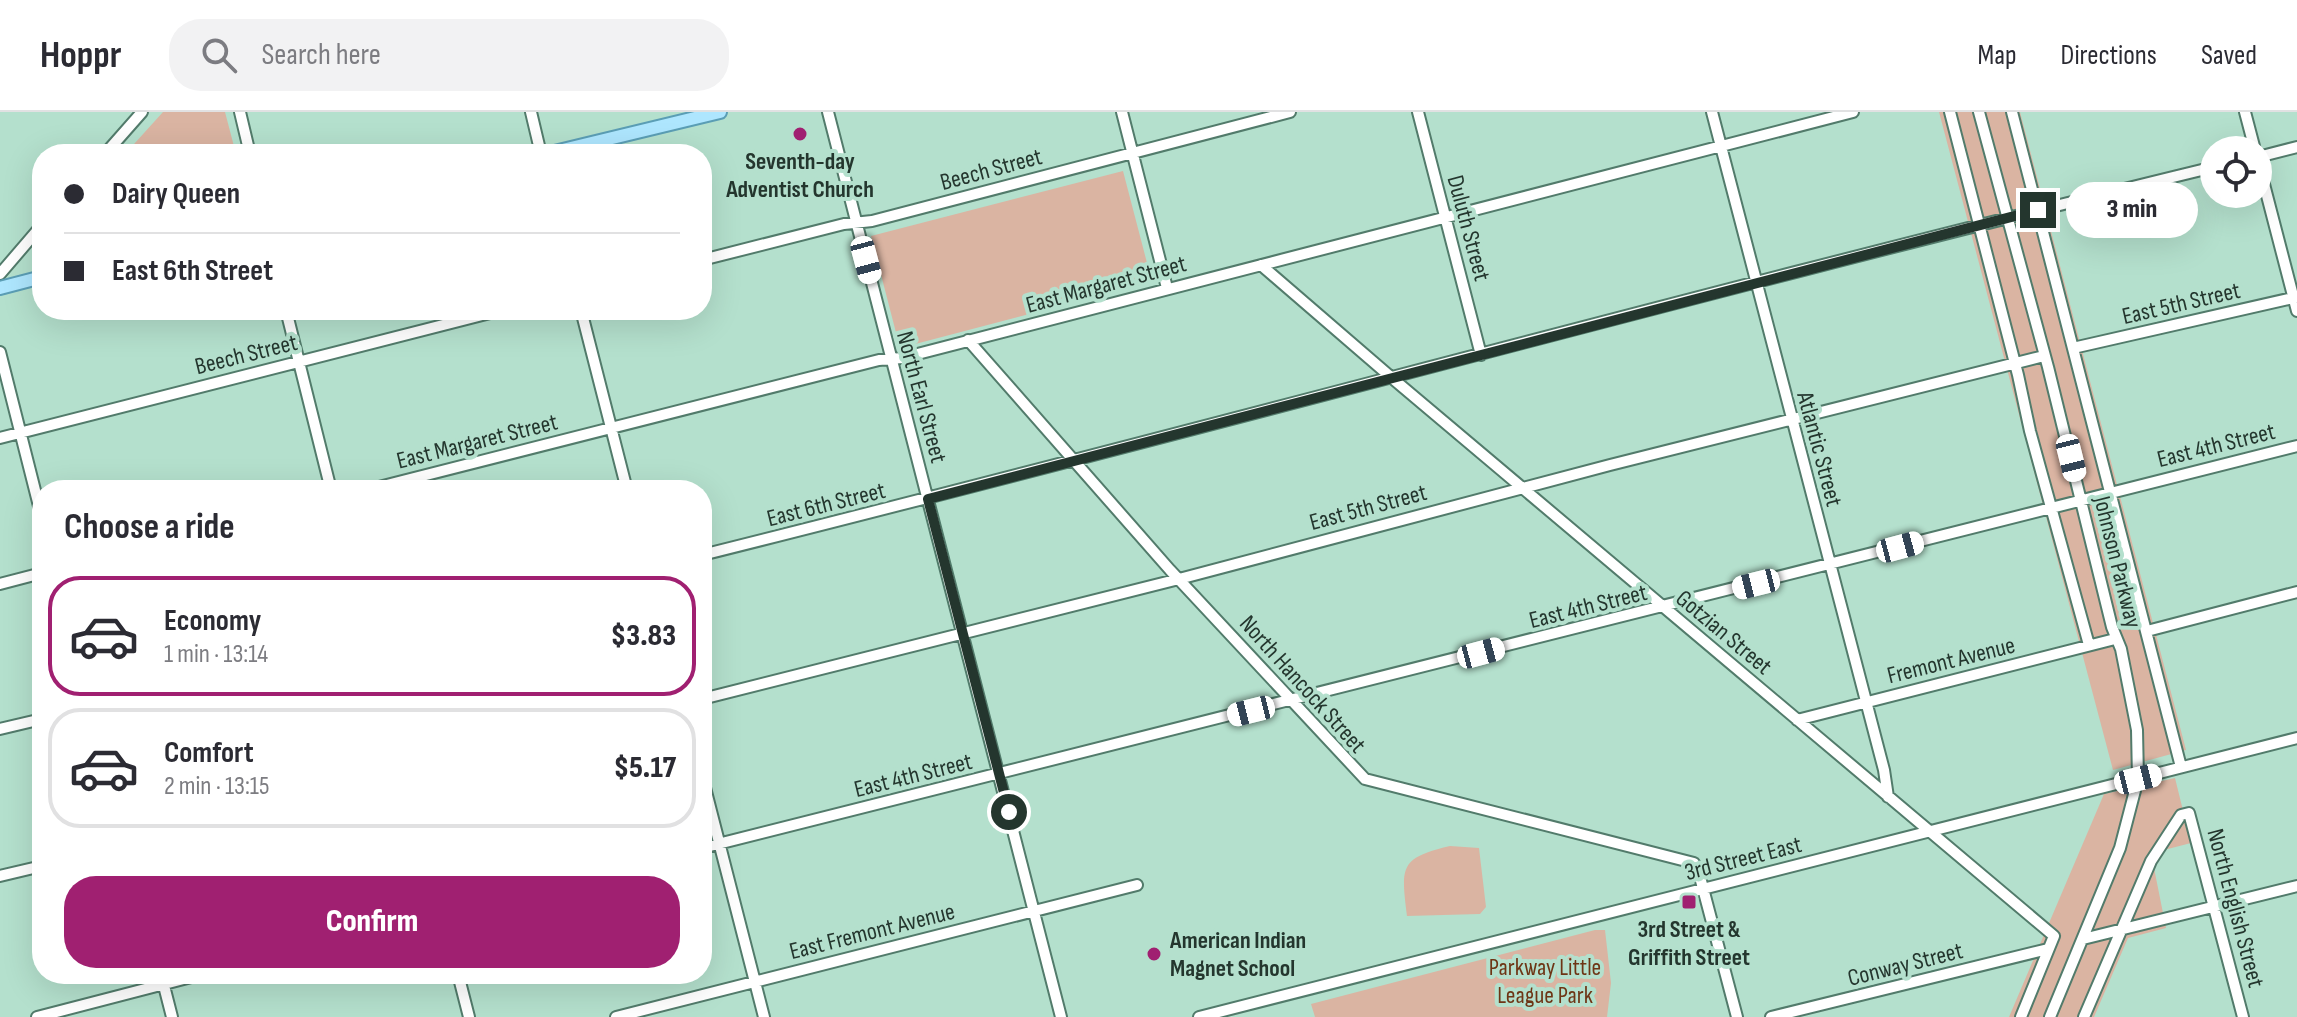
<!DOCTYPE html>
<meta charset="utf-8">
<style>
:root{--surface:#fff;--page:#f2f2f3;--text:#2b2b33;--muted:#7c7c81;--line:#e1e1e2;--accent:#a02071}
body{margin:0;font-family:"Sofia Sans Condensed",sans-serif;background:var(--page);color:var(--text);height:100vh;display:flex;flex-direction:column;font-size:30px;white-space:nowrap}
*{box-sizing:border-box;margin:0}
p{font-size:26px;color:var(--muted)}
.icon{flex:none;width:44px;height:44px;fill:none;stroke:currentColor;stroke-width:2;stroke-linecap:round;stroke-linejoin:round}
.map{position:relative;flex:1;overflow:hidden}
.sheet{position:absolute;left:32px;top:368px;width:680px;height:504px;display:flex;flex-direction:column;background:var(--surface);border-radius:32px;box-shadow:0 8px 32px #0002}
.sheet>*{flex:none}
.guide{position:absolute;left:32px;top:32px;width:680px;height:176px;border-radius:32px;box-shadow:0 8px 32px #0002;display:grid;align-content:center;height:176px;padding:0 32px;background:var(--surface)}
.buttons{position:absolute;left:2200px;top:24px;display:grid;gap:16px}
.buttons a{display:grid;place-items:center;width:72px;height:72px;border-radius:50%;background:var(--surface);box-shadow:0 8px 32px #0002;font-size:40px}
.end{position:absolute;width:36px;height:36px;margin:-18px;border:10px solid #24362e;background:#fff;box-shadow:0 0 0 4px #fff}
.from{border-radius:50%}
.bubble{position:absolute;height:56px;border-radius:28px;background:var(--surface);box-shadow:0 8px 32px #0002;font-size:26px;font-weight:800;line-height:56px;text-align:center}
.car{position:absolute;width:24px;height:48px;margin:-24px -12px;border-radius:10px;box-shadow:0 0 6px 2px #0007;background:linear-gradient(#fff 24%,#345 0 40%,#fff 0 76%,#345 0 86%,#fff 0)}
.guide b{display:flex;align-items:center;gap:28px;height:76px;font-size:30px}
.guide b+b{border-top:2px solid var(--line)}
.guide i{width:20px;height:20px;background:var(--text)}
ul{padding:0;list-style:none}
li{display:flex;align-items:center;gap:24px;height:120px;margin:0 16px 12px;padding:0 16px;border:4px solid var(--line);border-radius:32px}
li div{flex:1}
li b{display:block;font-size:30px}
li em{font-style:normal;font-weight:800}
li.active{border-color:var(--accent)}
li>.icon{width:72px;height:72px;stroke-width:1.5}
h2{padding:0 32px;font-size:36px;line-height:96px}
.cta{display:flex;gap:16px;margin-top:auto;padding:16px 32px}
.cta a{flex:1;height:92px;border-radius:32px;background:var(--accent);color:#fff;font-size:32px;font-weight:800;line-height:92px;text-align:center}
header{display:flex;align-items:center;gap:48px;box-sizing:border-box;height:112px;padding:0 40px;background:var(--surface);border-bottom:2px solid var(--line)}
header strong{font-size:38px}
nav{display:flex;gap:44px;margin-inline-start:auto;font-size:28px}
.search{width:560px;height:72px;background:var(--page);display:flex;align-items:center;gap:20px;box-sizing:border-box;padding:0 28px;border-radius:32px;color:var(--muted);font-size:30px}
.map>svg:first-child{display:block}
.green{fill:#dab4a2}
.lines{fill:none;stroke-linecap:round;stroke-linejoin:round}
.minor-casing{stroke:#527b6b;stroke-width:14}
.major-casing{stroke:#5b9eb5;stroke-width:16}
.minor{stroke:#fff;stroke-width:10}
.major{stroke:#aee6fe;stroke-width:12}
.route{stroke:#24362e;stroke-width:10}
.poi-dot{fill:#a02071;stroke:#b4e0cd;stroke-width:3}
.labels{text-anchor:middle;stroke-width:8;stroke-linejoin:round;paint-order:stroke}
.poi-label{font-size:24px;font-weight:bold;fill:#24362e;stroke:#b4e0cd}
.street-label{font-size:24px;fill:#24362e;stroke:#b4e0cd}
.park-label{font-size:24px;fill:#6d3515;stroke:#b4e0cd}
</style>
<header>
<strong>Hoppr</strong>
<div class="search"><svg class="icon" aria-label="search" viewBox="0 0 24 24"><circle cx="10" cy="10" r="6"/><path d="M15 15l6 6"/></svg>Search here</div>
<nav><a>Map</a><a>Directions</a><a>Saved</a></nav>
</header>
<div class="map">
<svg width="2297" height="905" viewBox="0 0 2297 905">
<rect width="100%" height="100%" fill="#b4e0cd"/>
<path class="green" d="M163,0H225L236,42H125Z
M1939,0H2020L2186,638L2113,658Z
M1123,59L1152,170L900,236L871,124Z
M2175,666L2191,731L2164,738L2154,756L2166,816L2128,826L2094,905H2009L2104,682Z
M1450,734L1479,736L1486,795L1480,802L1407,804C1401,755 1399,746 1450,734Z
M1595,818H1605L1611,871L1607,905H1315L1311,892Z"/>
<g class="lines">
<defs>
<path id="minor" d="M240,0L250,42
M531,0L541,42
M828,0L1061,905
M1122,0L1167,176
M1418,0L1481,243
M1712,0L1884,658L1888,685
M1950,0L2018,263L2030,319L2089,533
M1979,0L2048,255L2112,515L2121,537L2137,618L2138,667L2120,736L2050,905
M2012,0L2181,655
M2245,0L2255,38
M105,42L142,0
M2258,45L2297,35
M2258,49L2297,199
M702,148L844,112L872,109L1290,0
M1261,153L1392,266L2054,824L2021,905
M0,162L42,113
M286,198L331,378
M581,198L627,378
M968,228L1170,458L1365,667L1694,751L1700,765L1737,905
M2073,236L2297,185
M0,240L42,406
M0,326L502,198
M367,378L879,248L902,246L1853,0
M702,443C1207,317 1708,178 2214,55
M0,472L42,461
M2147,519L2297,480
M702,587L1179,467L1610,353L2044,244
M1797,608L2115,527
M0,617L42,607
M702,664L764,905
M702,736L2297,334
M0,764L42,754
M2083,827L2297,774
M161,862L172,905
M458,862L469,905
M37,905L203,862
M616,905L1137,773
M1199,905L2297,626
M1771,905L2048,837
M2084,905L2151,749L2181,703L2189,701L2243,905"/>
<path id="major" d="M546,42L720,0
M0,176L42,165"/>
</defs>
<use href="#minor" class="minor-casing"/>
<use href="#major" class="major-casing"/>
<use href="#minor" class="minor"/>
<use href="#major" class="major"/>
</g>
<g class="lines">
<path class="route" d="M1009,700L928,387L2038,98"/>
</g>
<g class="poi-dot">
<circle cx="800" cy="22" r="8"/>
<rect x="1681" y="782" width="16" height="16" rx="4"/>
<circle cx="1154" cy="842" r="8"/>
</g>
<g class="labels">
<g class="poi-label">
<text x="800" y="57">Seventh-day<tspan x="800" dy="28">Adventist Church</tspan></text>
<text x="1689" y="825">3rd Street &amp;<tspan x="1689" dy="28">Griffith Street</tspan></text>
<text x="1170" y="836" text-anchor="start">American Indian<tspan x="1170" dy="28">Magnet School</tspan></text>
</g>
<g class="street-label">
<text transform="translate(991 57) rotate(-15)" y="8">Beech Street</text>
<text transform="translate(1469 116) rotate(75)" y="8">Duluth Street</text>
<text transform="translate(1106 172) rotate(-15)" y="8">East Margaret Street</text>
<text transform="translate(2181 191) rotate(-13)" y="8">East 5th Street</text>
<text transform="translate(246 242) rotate(-14)" y="8">Beech Street</text>
<text transform="translate(922 285) rotate(75)" y="8">North Earl Street</text>
<text transform="translate(477 329) rotate(-14)" y="8">East Margaret Street</text>
<text transform="translate(2216 333) rotate(-14)" y="8">East 4th Street</text>
<text transform="translate(1820 337) rotate(75)" y="8">Atlantic Street</text>
<text transform="translate(826 392) rotate(-14)" y="8">East 6th Street</text>
<text transform="translate(1368 395) rotate(-15)" y="8">East 5th Street</text>
<text transform="translate(2118 450) rotate(76)" y="8">Johnson Parkway</text>
<text transform="translate(1588 494) rotate(-14)" y="8">East 4th Street</text>
<text transform="translate(1724 520) rotate(40)" y="8">Gotzian Street</text>
<text transform="translate(1951 548) rotate(-14)" y="8">Fremont Avenue</text>
<text transform="translate(1303 572) rotate(48)" y="8">North Hancock Street</text>
<text transform="translate(913 663) rotate(-14)" y="8">East 4th Street</text>
<text transform="translate(1743 746) rotate(-14)" y="8">3rd Street East</text>
<text transform="translate(2236 796) rotate(75)" y="8">North English Street</text>
<text transform="translate(872 819) rotate(-14)" y="8">East Fremont Avenue</text>
<text transform="translate(1905 852) rotate(-14)" y="8">Conway Street</text>
</g>
<g class="park-label">
<text x="1545" y="863">Parkway Little<tspan x="1545" dy="28">League Park</tspan></text>
</g>
</g>
</svg>
<div class="buttons">
<a><svg class="icon" aria-label="locate" viewBox="0 0 24 24"><circle cx="12" cy="12" r="6"/><path d="M12 2v4M12 18v4M2 12h4M18 12h4"/></svg></a>
</div>
<i class="end from" style="left:1009px;top:700px"></i>
<i class="end" style="left:2038px;top:98px"></i>
<div class="bubble" style="left:2066px;top:70px;width:132px">3 min</div>
<i class="car" style="left:866px;top:148px;rotate:165deg"></i>
<i class="car" style="left:2071px;top:346px;rotate:166deg"></i>
<i class="car" style="left:1900px;top:435px;rotate:75deg"></i>
<i class="car" style="left:1756px;top:472px;rotate:256deg"></i>
<i class="car" style="left:1481px;top:541px;rotate:75deg"></i>
<i class="car" style="left:1251px;top:599px;rotate:256deg"></i>
<i class="car" style="left:2138px;top:667px;rotate:76deg"></i>
<div class="guide">
<b><i class="from"></i>Dairy Queen</b>
<b><i></i>East 6th Street</b>
</div>
<section class="sheet">
<h2>Choose a ride</h2>
<ul>
<li class="active"><svg class="icon" aria-label="car" viewBox="0 0 24 24"><path d="M5 17H2v-5l4-1 3-4h7l3 4 3 1v5h-3M9 17h6M6 11h13"/><circle cx="7" cy="17" r="2"/><circle cx="17" cy="17" r="2"/></svg><div><b>Economy</b><p>1 min · 13:14</p></div><em>$3.83</em></li>
<li><svg class="icon" aria-label="car" viewBox="0 0 24 24"><path d="M5 17H2v-5l4-1 3-4h7l3 4 3 1v5h-3M9 17h6M6 11h13"/><circle cx="7" cy="17" r="2"/><circle cx="17" cy="17" r="2"/></svg><div><b>Comfort</b><p>2 min · 13:15</p></div><em>$5.17</em></li>
</ul>
<div class="cta"><a>Confirm</a></div>
</section>
</div>
